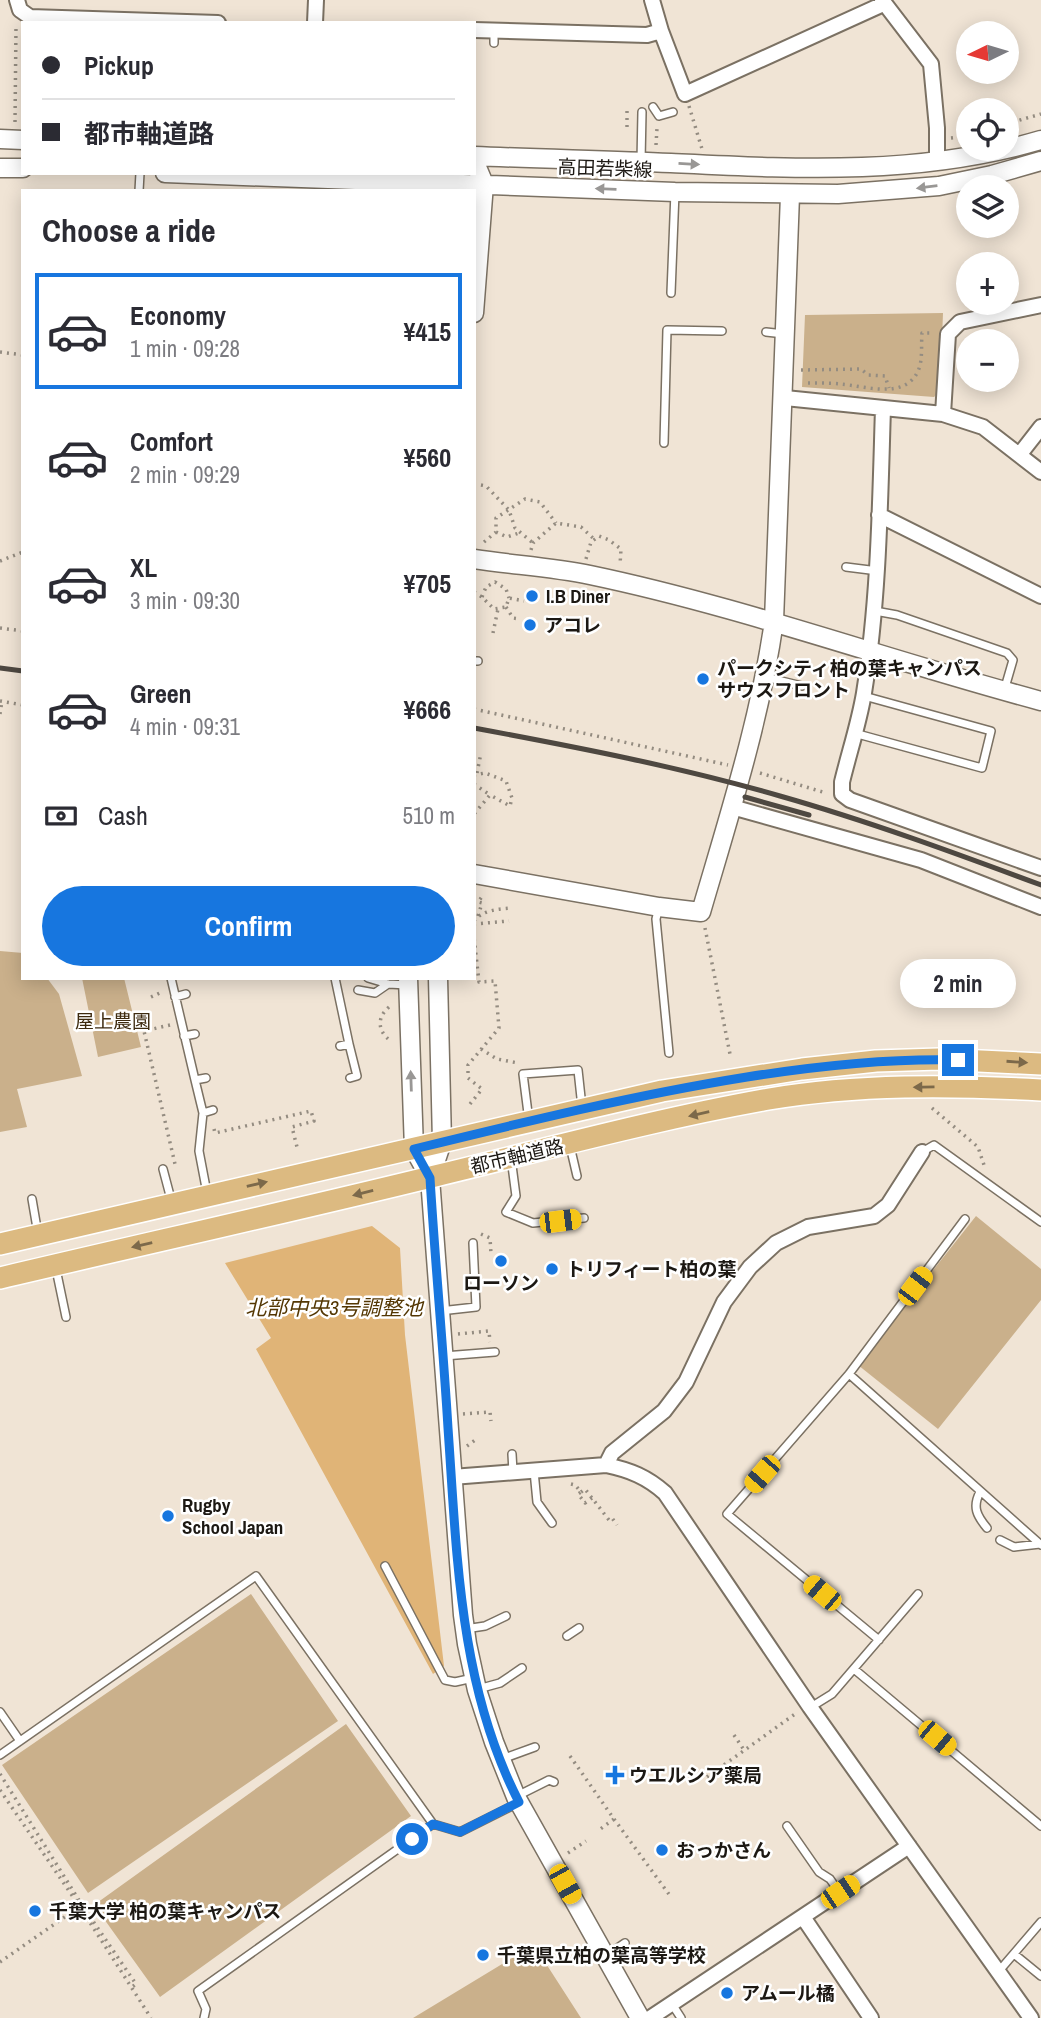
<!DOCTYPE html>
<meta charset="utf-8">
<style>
:root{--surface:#fff;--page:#f2f2f3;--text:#2b2b33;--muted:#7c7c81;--line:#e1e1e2;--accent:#1776df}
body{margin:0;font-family:"Archivo Narrow","Noto Sans JP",sans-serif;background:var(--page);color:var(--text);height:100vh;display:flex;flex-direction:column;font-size:26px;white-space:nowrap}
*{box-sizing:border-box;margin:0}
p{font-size:23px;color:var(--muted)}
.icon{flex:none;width:38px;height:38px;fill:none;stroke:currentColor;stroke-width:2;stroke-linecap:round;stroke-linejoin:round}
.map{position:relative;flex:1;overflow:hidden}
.panel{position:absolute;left:21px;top:189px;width:455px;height:791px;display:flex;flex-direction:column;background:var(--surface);border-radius:0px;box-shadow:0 4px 18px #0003}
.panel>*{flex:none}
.guide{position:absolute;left:21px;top:21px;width:455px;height:154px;border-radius:0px;box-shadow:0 4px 18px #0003;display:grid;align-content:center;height:154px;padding:0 21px;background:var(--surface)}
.needle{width:46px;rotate:265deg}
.controls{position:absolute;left:956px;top:21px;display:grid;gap:14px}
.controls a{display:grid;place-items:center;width:63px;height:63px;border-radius:50%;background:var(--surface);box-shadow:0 4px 18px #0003;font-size:35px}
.end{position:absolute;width:32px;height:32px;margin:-16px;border:9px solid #1776df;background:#fff;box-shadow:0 0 0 4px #fff}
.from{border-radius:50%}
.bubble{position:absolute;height:49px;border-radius:24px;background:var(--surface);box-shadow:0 4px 18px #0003;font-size:23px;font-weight:700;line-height:49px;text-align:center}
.car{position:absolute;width:21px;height:42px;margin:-21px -10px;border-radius:9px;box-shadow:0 0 5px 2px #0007;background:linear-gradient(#f5c518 24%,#345 0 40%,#f5c518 0 76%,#345 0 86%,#f5c518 0)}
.guide b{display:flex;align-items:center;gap:24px;height:66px;font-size:26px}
.guide b+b{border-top:2px solid var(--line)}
.guide i{width:18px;height:18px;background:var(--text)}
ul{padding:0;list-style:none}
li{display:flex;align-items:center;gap:21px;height:116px;margin:0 14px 10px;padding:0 7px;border:4px solid transparent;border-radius:0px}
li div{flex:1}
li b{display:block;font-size:26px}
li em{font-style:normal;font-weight:700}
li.active{border-color:var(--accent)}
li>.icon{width:63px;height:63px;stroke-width:1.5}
h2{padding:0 21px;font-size:32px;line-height:84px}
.pay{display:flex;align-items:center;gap:18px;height:77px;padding:0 21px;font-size:26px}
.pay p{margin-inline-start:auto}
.button{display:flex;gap:14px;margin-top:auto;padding:14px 21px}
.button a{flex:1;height:80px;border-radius:42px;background:var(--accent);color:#fff;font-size:28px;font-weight:700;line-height:80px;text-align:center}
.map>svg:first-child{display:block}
.green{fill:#cab08b}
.water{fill:#e0b477}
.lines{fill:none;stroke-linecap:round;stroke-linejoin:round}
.service-casing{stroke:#7b7163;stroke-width:10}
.minor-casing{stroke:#7b7163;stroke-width:18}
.tertiary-casing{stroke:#7b7163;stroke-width:21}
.primary-casing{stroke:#fff;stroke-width:24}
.path{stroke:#948c81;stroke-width:3.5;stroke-dasharray:2 5;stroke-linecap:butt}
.service{stroke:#fff;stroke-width:7}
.minor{stroke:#fff;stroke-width:14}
.tertiary{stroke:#fff;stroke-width:18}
.primary{stroke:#dcba81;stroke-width:21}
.rail{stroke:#4e4841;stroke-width:5}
.oneway{fill:#999795}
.oneway2{fill:#7c694a}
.route{stroke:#1776df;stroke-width:9}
.poi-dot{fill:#1776df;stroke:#fff;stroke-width:2.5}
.labels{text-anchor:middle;stroke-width:5;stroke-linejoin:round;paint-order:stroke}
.street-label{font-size:19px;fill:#1c1813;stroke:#fff}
.poi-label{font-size:19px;font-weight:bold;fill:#1c1813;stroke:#fff;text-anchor:start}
.park-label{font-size:19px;fill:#3e2b10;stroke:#fff}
.water-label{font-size:21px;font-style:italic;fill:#543703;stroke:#fff}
</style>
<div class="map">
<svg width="1041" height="2018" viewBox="0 0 1041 2018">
<rect width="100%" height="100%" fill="#f0e4d5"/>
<path class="green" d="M943,313L940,391L934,397L802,387L805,315Z
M0,951L23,953V978H47L59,994L82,1076L17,1089L27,1127L0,1132Z
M82,978H124L141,1047L98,1057Z
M976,1216L1041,1269V1300L938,1429L858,1365Z
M251,1594L338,1721L88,1893L2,1765Z
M346,1724L411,1816L160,1997L94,1905Z
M522,1952L543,1959L581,2018H413Z"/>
<path class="water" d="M372,1226L400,1248L405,1335L444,1666L433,1674L256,1349L271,1338L225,1263Z"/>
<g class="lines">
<defs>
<path id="service" d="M494,43V31
M653,107L659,116L673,112
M641,161L642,112
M139,191L140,173
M671,293L675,192
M766,332L784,334
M664,443L667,330L722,331
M846,567L878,571
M875,611L897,615L1007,653L1013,660L1004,691
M474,661H478
M765,677L802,686
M854,733L982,768L991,731L864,696
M659,907L656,919L669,1053
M171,978L195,1080L206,1078
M335,978L349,1044L340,1046
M368,978L388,984L408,985
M358,990L375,993L388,984
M175,997L186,994
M184,1036L195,1034
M349,1044L357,1076L350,1078
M195,1080L203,1113L199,1151L207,1193
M203,1113L213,1110
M529,1121L523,1074L578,1070L582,1107
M570,1146L577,1176
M922,1152L934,1145L1041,1222
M511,1158L516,1196L506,1212L533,1223L584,1218
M163,1169L172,1203
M32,1199L38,1234
M56,1269L66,1317
M440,1311L476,1307L473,1243
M444,1356L495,1352
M849,1374L1041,1545
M512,1454L513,1472
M534,1471L537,1502L552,1523
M980,1492C972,1507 977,1516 987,1528
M1000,1540L1014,1547L1040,1544
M385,1566L445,1680L455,1682L473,1678
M465,1629L485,1626L506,1616
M567,1636L579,1628
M879,1640L727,1514L849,1374L965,1219
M854,1669L1041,1826
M478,1689L500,1683L522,1668
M811,1707L832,1694L918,1594
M0,1712L20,1741
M0,1755L256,1576L433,1824
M502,1759L535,1747
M517,1796L549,1780L554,1782
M787,1826L819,1872L830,1879L839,1892
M1014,1954L1041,1976
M606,1956L625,1943
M999,1971L1041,1922
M672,2004L681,2018
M204,2018L206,2009L198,1991L433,1824L460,1832L518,1803"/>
<path id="minor" d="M17,0L20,10L30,17L218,23
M652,0L661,31L685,94L879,6
M882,0L931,64L937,128V162
M315,23L316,0
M474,30L647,35L661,31
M785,398L943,414L948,334L960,322L1041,305
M883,408C880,503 879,599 864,693C859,723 849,753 842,782V794L850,800L1041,868
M943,414L983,427L1041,472
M1020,454L1041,427
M879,515L1041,596
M732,807L921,860L1041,907
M606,1465C630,1470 647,1477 665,1493L810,1707L1031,2018
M452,1477L606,1465L612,1453L664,1411L686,1382L724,1302L750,1267L776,1243L808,1227L874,1216L888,1205L922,1152
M803,1917L871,2018
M650,2018L909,1846"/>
<path id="tertiary" d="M0,139L23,140
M474,156C540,159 606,160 671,163C797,169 918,176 1041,140
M474,160L484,184L474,313
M0,168H23
M165,173L675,192L838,194L939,186L992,175L1041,161
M474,559C513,565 552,567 590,575C743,607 890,661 1041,701
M474,874L659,907L701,912C729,816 760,720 774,621L790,195
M408,978L414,1149L430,1178
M438,978L442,1142L430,1178L463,1615L467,1644L477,1690L494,1742L516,1797L640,2018"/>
<path id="primary" d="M0,1244L662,1091L802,1069L876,1061L939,1059L1041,1064
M0,1278C144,1244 288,1212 431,1177C543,1150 656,1119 769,1099C858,1084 951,1085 1041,1090"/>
</defs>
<use href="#service" class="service-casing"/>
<use href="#minor" class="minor-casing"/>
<use href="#tertiary" class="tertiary-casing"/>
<use href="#primary" class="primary-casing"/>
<path class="path" d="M689,106L702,149
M627,111V129
M15,122L16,26
M1006,124L1041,114
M951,138L968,136
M656,145L657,128
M0,352L23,355
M801,370L861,369L868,375L885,376L889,388
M808,383C819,383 830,383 841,384C864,386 905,400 918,371C923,361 921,344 922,333H933
M481,485L486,486L509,510L515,528L533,543
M496,532L507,537L519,533
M484,542L496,532V518L525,499L540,502L556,523
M531,550L533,543L556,523L581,527L594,539
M586,559L591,542L599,536L609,540L621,549L620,565
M0,561L23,552
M474,592L482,597L494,609L506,607L509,598L524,601
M482,597L486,587L495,582L506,589L509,598
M506,607L513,618L520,619
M0,628L23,631
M493,633L498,609
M0,701L23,705
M474,709L728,765
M0,714L2,701
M477,773L481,753
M760,773L826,793
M474,775L485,773L506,781L512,798L510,806L490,795L474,814
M474,784L490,795
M478,916L482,903L478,902L484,894
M474,921C482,910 499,909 512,908
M474,924L509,921
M705,928L730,1054
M151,997L162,992
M389,1007C376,1018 378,1032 391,1041
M170,1025L144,1031L175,1164
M481,1049L497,1059L518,1063
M470,1104L482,1089L468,1078V1065L499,1028L495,981L479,982L474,937
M932,1108L978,1147L984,1165
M214,1129L215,1133L311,1111L314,1121L292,1127L298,1151
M481,1234L490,1238L491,1254
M458,1334L489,1331L490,1342
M463,1414L490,1412L491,1421
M467,1446L478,1438
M571,1484L575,1485L581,1492L578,1494L585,1503L592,1498
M581,1492L585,1489L609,1520L612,1518L617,1525
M734,1735L744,1750
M570,1756L614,1819L599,1830
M0,1774L82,1905L136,1984L132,1987
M707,1777L795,1714
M0,1790L80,1907L151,2018
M614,1819L671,1897
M568,1853L586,1841
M0,1962L79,1907"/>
<use href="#service" class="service"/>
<use href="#minor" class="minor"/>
<use href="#tertiary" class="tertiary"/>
<use href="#primary" class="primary"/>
<path class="rail" d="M0,668L23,671
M474,728C576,747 680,767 780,796C868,821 955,853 1041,885
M745,797L809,815"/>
</g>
<defs><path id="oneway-solid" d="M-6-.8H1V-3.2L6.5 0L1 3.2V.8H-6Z" transform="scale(1.75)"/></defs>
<g class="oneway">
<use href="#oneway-solid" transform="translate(689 164) rotate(3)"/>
<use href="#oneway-solid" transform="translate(927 187) rotate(173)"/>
<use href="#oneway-solid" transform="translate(606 189) rotate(-178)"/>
<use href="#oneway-solid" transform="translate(411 1081) rotate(-92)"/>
</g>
<g class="oneway2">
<use href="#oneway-solid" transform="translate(1017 1062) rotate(4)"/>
<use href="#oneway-solid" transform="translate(924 1087) rotate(179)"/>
<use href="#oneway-solid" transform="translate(699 1114) rotate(167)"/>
<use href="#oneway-solid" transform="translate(257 1184) rotate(-13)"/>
<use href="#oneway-solid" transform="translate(363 1193) rotate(166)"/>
<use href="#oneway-solid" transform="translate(142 1245) rotate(167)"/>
</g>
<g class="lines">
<path class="route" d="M412,1839L433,1824L460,1832L519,1802C459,1686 457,1555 448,1428C443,1344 435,1261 430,1178L414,1149C524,1122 635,1095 747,1077C817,1066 887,1058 958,1060"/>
</g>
<g class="poi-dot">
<circle cx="532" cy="596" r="7"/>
<circle cx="530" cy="625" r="7"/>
<circle cx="703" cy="679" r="7"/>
<circle cx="501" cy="1261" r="7"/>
<circle cx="552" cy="1269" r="7"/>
<circle cx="168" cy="1516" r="7"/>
<path d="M611.5 1764.5h7v7h7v7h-7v7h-7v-7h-7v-7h7z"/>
<circle cx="662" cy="1850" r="7"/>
<circle cx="35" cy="1911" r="7"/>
<circle cx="483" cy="1955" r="7"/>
<circle cx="727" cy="1993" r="7"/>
</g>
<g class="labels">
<g class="street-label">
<text transform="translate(605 168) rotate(2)" y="7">高田若柴線</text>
<text transform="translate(517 1156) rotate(-13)" y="7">都市軸道路</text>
</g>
<g class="poi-label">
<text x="546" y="603">I.B Diner</text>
<text x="544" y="632">アコレ</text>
<text x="717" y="675">パークシティ柏の葉キャンパス<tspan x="717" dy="22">サウスフロント</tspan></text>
<text x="566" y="1276">トリフィート柏の葉</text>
<text x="501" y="1290" text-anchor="middle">ローソン</text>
<text x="182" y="1512">Rugby<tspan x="182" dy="22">School Japan</tspan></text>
<text x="629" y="1782">ウエルシア薬局</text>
<text x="676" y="1857">おっかさん</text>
<text x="49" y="1918">千葉大学 柏の葉キャンパス</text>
<text x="497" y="1962">千葉県立柏の葉高等学校</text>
<text x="741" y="2000">アムール橘</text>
</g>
<g class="park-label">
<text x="113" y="1028">屋上農園</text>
</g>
<g class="water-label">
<text x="334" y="1315">北部中央3号調整池</text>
</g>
</g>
</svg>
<div class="controls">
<a><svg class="needle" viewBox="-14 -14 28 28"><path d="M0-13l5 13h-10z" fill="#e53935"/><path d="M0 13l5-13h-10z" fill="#7c7c81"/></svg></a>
<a><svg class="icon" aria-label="locate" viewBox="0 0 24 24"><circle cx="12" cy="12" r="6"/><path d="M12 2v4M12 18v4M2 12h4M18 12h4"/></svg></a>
<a><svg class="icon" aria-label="layers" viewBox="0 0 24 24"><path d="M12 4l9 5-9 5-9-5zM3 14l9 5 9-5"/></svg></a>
<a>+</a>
<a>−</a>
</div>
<i class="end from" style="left:412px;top:1839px"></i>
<i class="end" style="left:958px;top:1060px"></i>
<div class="bubble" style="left:900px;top:959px;width:116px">2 min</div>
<i class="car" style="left:560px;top:1221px;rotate:83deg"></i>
<i class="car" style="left:915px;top:1286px;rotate:37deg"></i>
<i class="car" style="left:762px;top:1474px;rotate:221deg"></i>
<i class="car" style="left:822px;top:1593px;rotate:310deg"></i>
<i class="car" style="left:937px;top:1738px;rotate:130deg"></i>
<i class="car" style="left:565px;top:1884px;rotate:151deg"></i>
<i class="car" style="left:840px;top:1892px;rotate:56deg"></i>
<div class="guide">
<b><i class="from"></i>Pickup</b>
<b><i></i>都市軸道路</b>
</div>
<section class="panel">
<h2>Choose a ride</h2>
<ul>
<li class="active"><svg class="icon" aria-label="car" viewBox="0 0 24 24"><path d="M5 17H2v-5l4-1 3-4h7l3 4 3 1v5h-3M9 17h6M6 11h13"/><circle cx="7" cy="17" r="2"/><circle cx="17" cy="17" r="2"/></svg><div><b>Economy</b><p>1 min · 09:28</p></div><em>¥415</em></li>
<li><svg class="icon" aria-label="car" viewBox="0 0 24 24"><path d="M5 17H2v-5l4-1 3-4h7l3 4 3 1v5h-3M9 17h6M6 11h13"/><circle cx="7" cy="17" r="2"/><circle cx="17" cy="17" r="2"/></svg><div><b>Comfort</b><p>2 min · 09:29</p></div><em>¥560</em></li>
<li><svg class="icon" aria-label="car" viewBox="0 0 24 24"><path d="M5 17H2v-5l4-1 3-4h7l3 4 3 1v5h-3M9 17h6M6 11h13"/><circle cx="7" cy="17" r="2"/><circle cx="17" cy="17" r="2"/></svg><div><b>XL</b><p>3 min · 09:30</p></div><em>¥705</em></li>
<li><svg class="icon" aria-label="car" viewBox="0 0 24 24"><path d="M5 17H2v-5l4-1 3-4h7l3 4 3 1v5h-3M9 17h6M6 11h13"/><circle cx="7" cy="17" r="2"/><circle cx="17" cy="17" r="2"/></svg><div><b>Green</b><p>4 min · 09:31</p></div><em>¥666</em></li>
</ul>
<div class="pay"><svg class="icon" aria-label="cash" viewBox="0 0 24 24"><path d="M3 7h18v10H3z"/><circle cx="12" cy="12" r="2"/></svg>Cash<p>510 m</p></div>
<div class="button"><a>Confirm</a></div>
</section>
</div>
